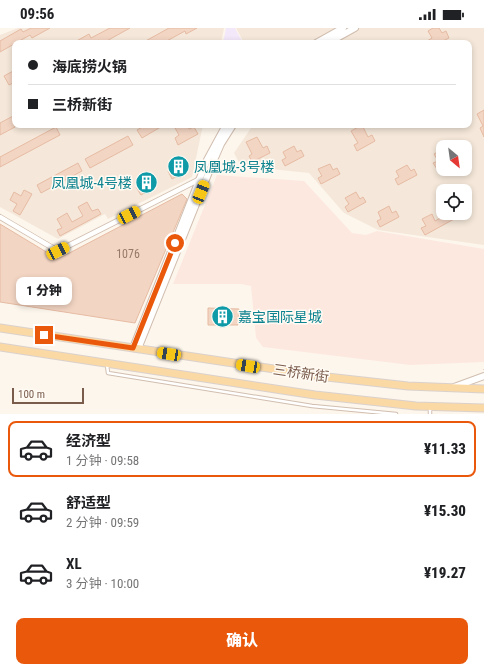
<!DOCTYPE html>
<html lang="zh">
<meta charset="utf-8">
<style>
:root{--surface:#fff;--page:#f2f2f2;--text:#202124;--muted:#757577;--line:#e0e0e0;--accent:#ea580c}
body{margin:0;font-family:"Roboto Condensed","Noto Sans SC",sans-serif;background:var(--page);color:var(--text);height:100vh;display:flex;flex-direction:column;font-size:15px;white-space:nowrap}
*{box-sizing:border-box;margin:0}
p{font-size:13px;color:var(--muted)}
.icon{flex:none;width:22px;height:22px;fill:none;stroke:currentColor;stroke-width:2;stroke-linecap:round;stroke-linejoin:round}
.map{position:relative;height:386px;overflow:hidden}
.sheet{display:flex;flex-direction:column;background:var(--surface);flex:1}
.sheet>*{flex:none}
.top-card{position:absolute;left:12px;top:12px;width:460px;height:88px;border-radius:8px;box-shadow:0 2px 6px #0003;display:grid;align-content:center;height:88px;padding:0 16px;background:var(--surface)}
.needle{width:26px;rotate:151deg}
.fabs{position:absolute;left:436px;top:112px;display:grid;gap:8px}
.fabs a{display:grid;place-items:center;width:36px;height:36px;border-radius:8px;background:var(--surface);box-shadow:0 2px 6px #0003;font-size:20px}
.scale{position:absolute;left:12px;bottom:10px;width:72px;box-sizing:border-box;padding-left:4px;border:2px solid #7a5c4d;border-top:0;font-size:11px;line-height:14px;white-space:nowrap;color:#7a5c4d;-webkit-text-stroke:3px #fffaf3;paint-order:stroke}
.end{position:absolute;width:18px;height:18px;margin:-9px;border:5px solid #ea580c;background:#fff;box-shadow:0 0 0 2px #fff}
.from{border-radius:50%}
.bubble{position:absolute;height:28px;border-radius:8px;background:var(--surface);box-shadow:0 2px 6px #0003;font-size:13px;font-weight:800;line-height:28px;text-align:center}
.car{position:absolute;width:12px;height:24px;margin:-12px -6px;border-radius:5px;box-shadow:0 0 3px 1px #0007;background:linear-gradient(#f5c518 24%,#345 0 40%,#f5c518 0 76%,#345 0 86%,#f5c518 0)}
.top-card b{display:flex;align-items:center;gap:14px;height:38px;font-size:15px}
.top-card b+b{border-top:1px solid var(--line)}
.top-card i{width:10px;height:10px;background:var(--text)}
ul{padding:7px 0 0;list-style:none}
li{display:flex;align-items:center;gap:12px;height:56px;margin:0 8px 6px;padding:0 8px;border:2px solid transparent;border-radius:8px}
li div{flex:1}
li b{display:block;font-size:15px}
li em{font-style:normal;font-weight:800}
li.active{border-color:var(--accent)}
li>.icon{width:36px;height:36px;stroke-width:1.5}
.button{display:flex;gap:8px;margin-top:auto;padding:8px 16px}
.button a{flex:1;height:46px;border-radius:8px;background:var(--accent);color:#fff;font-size:16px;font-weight:800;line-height:46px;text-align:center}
.status{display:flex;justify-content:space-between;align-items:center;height:28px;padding:0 20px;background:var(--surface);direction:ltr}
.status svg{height:11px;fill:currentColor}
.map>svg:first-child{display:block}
.residential{fill:#f5e8da;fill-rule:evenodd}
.commercial{fill:#fde8e0}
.education{fill:#f3e8fa}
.building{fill:#f3d5c3;stroke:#e6bba3}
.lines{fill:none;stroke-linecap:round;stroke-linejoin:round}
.service-casing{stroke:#d1beb0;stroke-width:4.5}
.minor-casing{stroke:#d1beb0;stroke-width:6}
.tertiary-casing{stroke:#d1beb0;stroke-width:8}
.primary-casing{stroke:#dad1cd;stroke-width:9}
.path{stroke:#d9b8a5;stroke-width:1;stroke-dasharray:1 3;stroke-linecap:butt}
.service{stroke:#fff;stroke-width:2.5}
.minor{stroke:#fff;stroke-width:4.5}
.tertiary{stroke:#fff;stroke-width:6}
.primary{stroke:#fbd9a5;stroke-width:7}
.route{stroke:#ea580c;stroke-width:5}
.labels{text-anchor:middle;stroke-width:3;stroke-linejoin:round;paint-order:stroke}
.number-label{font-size:12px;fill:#987a6a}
.culture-label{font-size:14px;fill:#0d838f;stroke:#fffaf3;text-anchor:start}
.street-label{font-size:14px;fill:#7a5c4d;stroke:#fffaf3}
</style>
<div class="status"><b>09:56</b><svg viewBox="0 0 49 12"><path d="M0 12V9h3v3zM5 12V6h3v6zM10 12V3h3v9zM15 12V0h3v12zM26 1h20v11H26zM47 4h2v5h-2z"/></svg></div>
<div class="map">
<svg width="484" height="386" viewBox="0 0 484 386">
<rect width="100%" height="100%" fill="#fdf6ec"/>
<path class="residential" d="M18,0H224L221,15H15V97H203L192,149L108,191L105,186L58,211L0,179V7Z
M236,0H484V217L378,202L344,185L309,145L241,138L234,125L253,97H469V15H244ZM443,119H465V141H443ZM443,163H465V185H443Z"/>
<path class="commercial" d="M217,147L304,153L352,205L366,207L377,203L484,221V334L410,337L263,319L256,310L251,258L241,256H173Z"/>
<path class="education" d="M226,0H235L243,15H223Z"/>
<path class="building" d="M31,0H50L32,10L30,7L0,24V13L21,1L23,4Z
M110,0H130L103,15H100L99,12L93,15H73L89,6L91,10Z
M169,0H197L186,6L185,3L163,15H142Z
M433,0H439L442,5L446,3L449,10L439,15H424L432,10L428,3Z
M15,42V54L9,57L4,48Z
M484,82V109L480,100L483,98L477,86Z
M15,87V99L0,107V95Z
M146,97H164L142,110L137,102Z
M181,97H187L189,101L194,99L198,106L178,117L175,110L179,107L175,100Z
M362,97L368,109L372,107L375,113L357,123L354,117L358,115L351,103Z
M56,99L60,107L0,139V129Z
M128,108L133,117L90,140L85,131Z
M257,109L263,120L267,118L270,125L252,134L249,128L252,126L246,114Z
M294,118L297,124L301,122L304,128L285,138L282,132L286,130L283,124Z
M443,121V137L437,141L433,135L438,133L434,126Z
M178,130L181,136L185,135L189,142L172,151L168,143L172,141L169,135Z
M78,135L82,143L41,165L37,157Z
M330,136L333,142L337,140L340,146L321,156L318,150L322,148L318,141Z
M407,137L411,143L414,141L417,147L398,157L395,151L399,149L396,143Z
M146,146L150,153L153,151L157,158L141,167L136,159L140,157L137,151Z
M24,162L32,166L20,187L13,183L17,176L10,172L14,164L21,168Z
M356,164L360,171L363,169L366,174L348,184L345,179L349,176L345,170Z
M182,166L187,171L135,295L0,274V196L58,231Z
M87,174L92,183L98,181L101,186L60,208L57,202L62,200L57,191L67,185L72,194L83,188L78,179Z
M389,178L392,185L396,183L399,189L380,199L377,193L381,191L378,184Z
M444,185H465L425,207L421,200L426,198L422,191L432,186L435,193L446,187Z
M208,280L239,281L238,297H208Z"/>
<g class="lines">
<defs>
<path id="service" d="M107,337L108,345L312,378L396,386
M430,386V379"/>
<path id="minor" d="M0,189L58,223L200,151"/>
<path id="tertiary" d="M316,15L343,0
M328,15L355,0
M133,320L207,132L226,97
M138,321L211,139L221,116L233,97
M454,359L484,348"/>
<path id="primary" d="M0,300L327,349L408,358L484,361
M0,319L315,367L416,378L484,380"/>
</defs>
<use href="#service" class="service-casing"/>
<use href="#minor" class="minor-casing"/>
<use href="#tertiary" class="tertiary-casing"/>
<use href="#primary" class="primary-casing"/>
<path class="path" d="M484,341V342"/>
<use href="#service" class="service"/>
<use href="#minor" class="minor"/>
<use href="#tertiary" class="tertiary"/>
<use href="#primary" class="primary"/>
</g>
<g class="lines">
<path class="route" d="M44,307L133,320L175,215"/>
</g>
<defs>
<symbol id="building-disc" viewBox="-11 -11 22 22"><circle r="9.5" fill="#0f9aa8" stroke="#fffaf3"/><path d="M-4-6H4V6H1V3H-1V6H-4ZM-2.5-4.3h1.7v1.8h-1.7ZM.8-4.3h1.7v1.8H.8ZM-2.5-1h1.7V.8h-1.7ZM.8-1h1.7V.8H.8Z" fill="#fff"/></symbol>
</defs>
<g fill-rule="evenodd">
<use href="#building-disc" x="166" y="126" width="25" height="25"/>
<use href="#building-disc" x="134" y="142" width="25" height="25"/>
<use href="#building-disc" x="210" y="276" width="25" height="25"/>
</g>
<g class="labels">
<g class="number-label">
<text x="128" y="230">1076</text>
</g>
<g class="culture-label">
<text x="194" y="144">凤凰城-3号楼</text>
<text x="132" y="160" text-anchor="end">凤凰城-4号楼</text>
<text x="238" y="294">嘉宝国际星城</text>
</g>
<g class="street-label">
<text transform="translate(301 345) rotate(8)" y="5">三桥新街</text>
</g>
</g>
</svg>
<div class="fabs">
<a><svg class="needle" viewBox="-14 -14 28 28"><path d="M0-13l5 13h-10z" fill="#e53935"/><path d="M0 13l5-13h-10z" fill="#757577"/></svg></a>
<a><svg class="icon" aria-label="locate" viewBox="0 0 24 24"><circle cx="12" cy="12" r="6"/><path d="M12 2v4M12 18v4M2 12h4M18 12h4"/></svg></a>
</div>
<div class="scale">100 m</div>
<i class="end from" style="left:175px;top:215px"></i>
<i class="end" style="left:44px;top:307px"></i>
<div class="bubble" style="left:16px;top:249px;width:56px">1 分钟</div>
<i class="car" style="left:201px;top:164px;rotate:22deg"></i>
<i class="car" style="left:129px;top:187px;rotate:63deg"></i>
<i class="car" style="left:58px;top:223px;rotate:63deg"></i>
<i class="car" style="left:169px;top:326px;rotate:279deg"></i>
<i class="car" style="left:248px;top:338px;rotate:279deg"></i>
<div class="top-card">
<b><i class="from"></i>海底捞火锅</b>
<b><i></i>三桥新街</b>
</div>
</div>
<section class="sheet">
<ul>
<li class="active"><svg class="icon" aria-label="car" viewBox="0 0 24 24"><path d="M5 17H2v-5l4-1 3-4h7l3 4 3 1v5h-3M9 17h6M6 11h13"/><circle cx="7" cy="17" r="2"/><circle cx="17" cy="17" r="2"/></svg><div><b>经济型</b><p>1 分钟 · 09:58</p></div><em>¥11.33</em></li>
<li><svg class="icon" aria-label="car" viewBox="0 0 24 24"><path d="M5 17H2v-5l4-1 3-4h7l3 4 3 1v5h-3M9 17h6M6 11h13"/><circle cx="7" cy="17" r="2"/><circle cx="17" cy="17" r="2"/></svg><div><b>舒适型</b><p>2 分钟 · 09:59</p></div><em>¥15.30</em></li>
<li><svg class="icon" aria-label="car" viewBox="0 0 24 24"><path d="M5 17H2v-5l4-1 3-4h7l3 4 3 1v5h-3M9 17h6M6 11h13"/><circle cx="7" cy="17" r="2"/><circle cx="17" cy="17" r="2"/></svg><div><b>XL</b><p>3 分钟 · 10:00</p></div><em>¥19.27</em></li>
</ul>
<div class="button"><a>确认</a></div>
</section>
